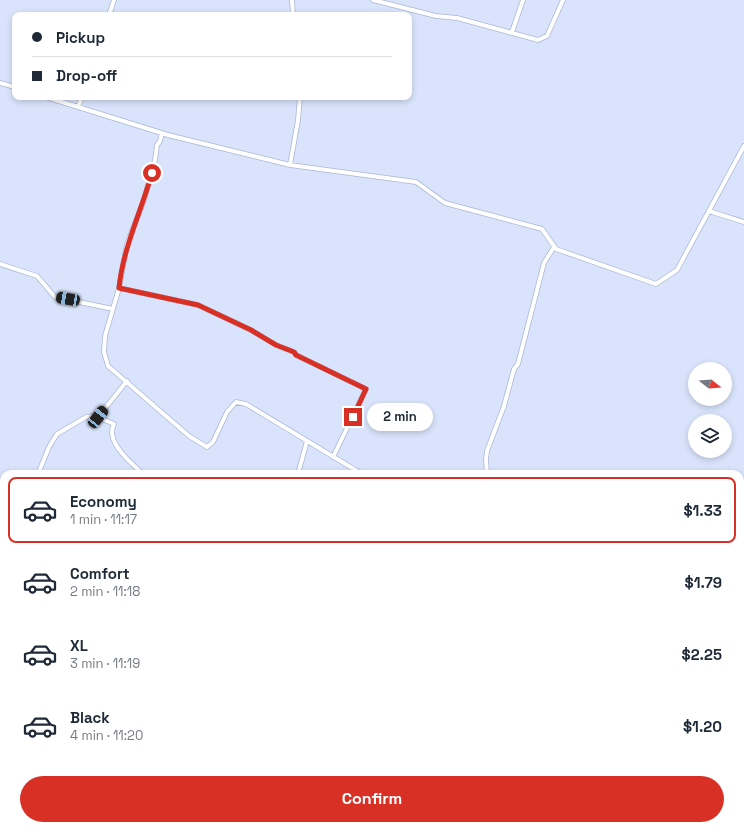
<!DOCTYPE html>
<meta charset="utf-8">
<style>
:root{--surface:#fff;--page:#f2f2f3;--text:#1f2937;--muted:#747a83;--line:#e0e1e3;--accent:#d93025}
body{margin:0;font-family:"Space Grotesk",sans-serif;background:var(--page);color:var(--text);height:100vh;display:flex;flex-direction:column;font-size:15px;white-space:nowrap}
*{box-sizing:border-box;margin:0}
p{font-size:13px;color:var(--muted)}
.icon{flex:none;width:22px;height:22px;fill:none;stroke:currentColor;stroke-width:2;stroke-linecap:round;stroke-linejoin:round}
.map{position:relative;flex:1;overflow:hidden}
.panel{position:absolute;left:0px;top:470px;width:744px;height:360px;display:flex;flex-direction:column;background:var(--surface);border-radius:12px 12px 0 0;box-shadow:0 2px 6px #0003}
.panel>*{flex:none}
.banner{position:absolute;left:12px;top:12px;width:400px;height:88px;border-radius:8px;box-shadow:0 2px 6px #0003;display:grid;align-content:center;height:88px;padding:0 20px;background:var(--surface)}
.needle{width:26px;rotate:107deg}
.controls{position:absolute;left:688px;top:362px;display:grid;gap:8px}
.controls a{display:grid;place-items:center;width:44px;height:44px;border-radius:50%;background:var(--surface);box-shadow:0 2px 6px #0003;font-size:20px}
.end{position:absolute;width:18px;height:18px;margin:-9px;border:5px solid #d93025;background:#fff;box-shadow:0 0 0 2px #fff}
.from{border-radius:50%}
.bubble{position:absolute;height:28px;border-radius:14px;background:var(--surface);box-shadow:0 2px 6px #0003;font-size:13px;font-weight:700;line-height:28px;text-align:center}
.car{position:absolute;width:12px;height:24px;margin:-12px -6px;border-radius:5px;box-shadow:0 0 3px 1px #0007;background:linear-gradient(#222 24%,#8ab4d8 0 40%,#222 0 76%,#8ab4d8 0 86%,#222 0)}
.banner b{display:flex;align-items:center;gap:14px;height:38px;font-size:15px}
.banner b+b{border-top:1px solid var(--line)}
.banner i{width:10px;height:10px;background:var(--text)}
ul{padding:7px 0 0;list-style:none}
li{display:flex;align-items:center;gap:12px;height:66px;margin:0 8px 6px;padding:0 12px;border:2px solid transparent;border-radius:8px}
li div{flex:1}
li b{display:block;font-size:15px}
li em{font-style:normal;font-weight:700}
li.on{border-color:var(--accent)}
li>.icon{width:36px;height:36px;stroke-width:1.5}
.button{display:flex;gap:8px;margin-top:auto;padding:8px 20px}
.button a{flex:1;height:46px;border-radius:24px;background:var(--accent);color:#fff;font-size:16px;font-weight:700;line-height:46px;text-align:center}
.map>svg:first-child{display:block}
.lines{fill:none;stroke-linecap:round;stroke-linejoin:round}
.street-casing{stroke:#aab6d4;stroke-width:5.5}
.street{stroke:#fff;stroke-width:4}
.route{stroke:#d93025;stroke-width:5}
</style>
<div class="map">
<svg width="744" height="830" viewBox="0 0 744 830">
<rect width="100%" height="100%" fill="#d9e4fc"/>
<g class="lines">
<defs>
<path id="street" d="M292,0L293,15
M373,0L436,16L457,18L538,40L547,36L563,0
M109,15L114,0
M512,32L523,0
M0,83L15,87
M46,97L168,135L290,165L416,182L445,203L542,229L556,249L656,284L677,270L744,146
M78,107L82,97
M162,133L160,141L157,145L155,160L144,200L127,244L119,288L105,336L104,352L108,366L189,436L207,447L213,442L227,412L236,402L246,404L362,474
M290,165L298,120L300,97
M709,211L744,222
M0,264L37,276L55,297L113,309
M119,288L198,305L251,330L276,345L294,352L296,355L366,389L333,457
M98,417L127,381
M38,474L49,447L57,434L86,417L95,416L114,424C113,426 112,430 112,433C113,448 132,464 143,474
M298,474L307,441
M487,474L486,459L487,451L504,406L514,369L518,364L544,263L554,247
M0,555L4,549
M740,691L744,695
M0,746L4,750
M740,784L744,777
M94,826L95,827
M486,826V830
M238,830L240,826
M300,830V826
M538,830L539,826
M713,830L715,826"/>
</defs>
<use href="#street" class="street-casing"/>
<use href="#street" class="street"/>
</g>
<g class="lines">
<path class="route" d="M152,173C141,212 123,248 119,288L198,305L251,330L276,345L294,352L296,355L366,389L353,417"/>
</g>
</svg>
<div class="controls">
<a><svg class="needle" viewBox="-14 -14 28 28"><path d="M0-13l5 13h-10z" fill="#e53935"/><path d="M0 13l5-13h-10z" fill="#747a83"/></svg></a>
<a><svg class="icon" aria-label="layers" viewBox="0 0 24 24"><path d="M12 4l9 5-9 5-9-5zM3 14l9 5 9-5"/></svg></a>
</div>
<i class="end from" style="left:152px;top:173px"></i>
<i class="end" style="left:353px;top:417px"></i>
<div class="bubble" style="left:367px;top:403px;width:66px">2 min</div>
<i class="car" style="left:68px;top:299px;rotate:280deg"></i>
<i class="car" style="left:98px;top:417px;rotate:38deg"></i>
<div class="banner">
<b><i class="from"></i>Pickup</b>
<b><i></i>Drop-off</b>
</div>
<section class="panel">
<ul>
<li class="on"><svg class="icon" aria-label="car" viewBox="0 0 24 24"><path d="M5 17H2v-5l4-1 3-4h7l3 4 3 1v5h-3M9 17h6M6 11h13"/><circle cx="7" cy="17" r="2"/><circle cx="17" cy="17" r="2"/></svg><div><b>Economy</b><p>1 min · 11:17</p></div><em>$1.33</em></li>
<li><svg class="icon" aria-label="car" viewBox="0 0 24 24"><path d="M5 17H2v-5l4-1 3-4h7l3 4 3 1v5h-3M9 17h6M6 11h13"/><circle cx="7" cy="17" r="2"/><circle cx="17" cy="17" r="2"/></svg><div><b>Comfort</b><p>2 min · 11:18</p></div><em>$1.79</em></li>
<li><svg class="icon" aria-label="car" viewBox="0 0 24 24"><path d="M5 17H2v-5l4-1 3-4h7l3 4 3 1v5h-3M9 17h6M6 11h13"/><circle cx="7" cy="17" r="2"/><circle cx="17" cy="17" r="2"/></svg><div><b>XL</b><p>3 min · 11:19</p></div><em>$2.25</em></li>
<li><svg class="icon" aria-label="car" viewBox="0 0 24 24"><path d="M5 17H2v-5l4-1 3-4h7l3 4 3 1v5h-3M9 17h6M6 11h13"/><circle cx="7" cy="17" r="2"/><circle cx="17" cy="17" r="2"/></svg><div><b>Black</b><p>4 min · 11:20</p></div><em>$1.20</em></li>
</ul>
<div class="button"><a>Confirm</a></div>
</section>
</div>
